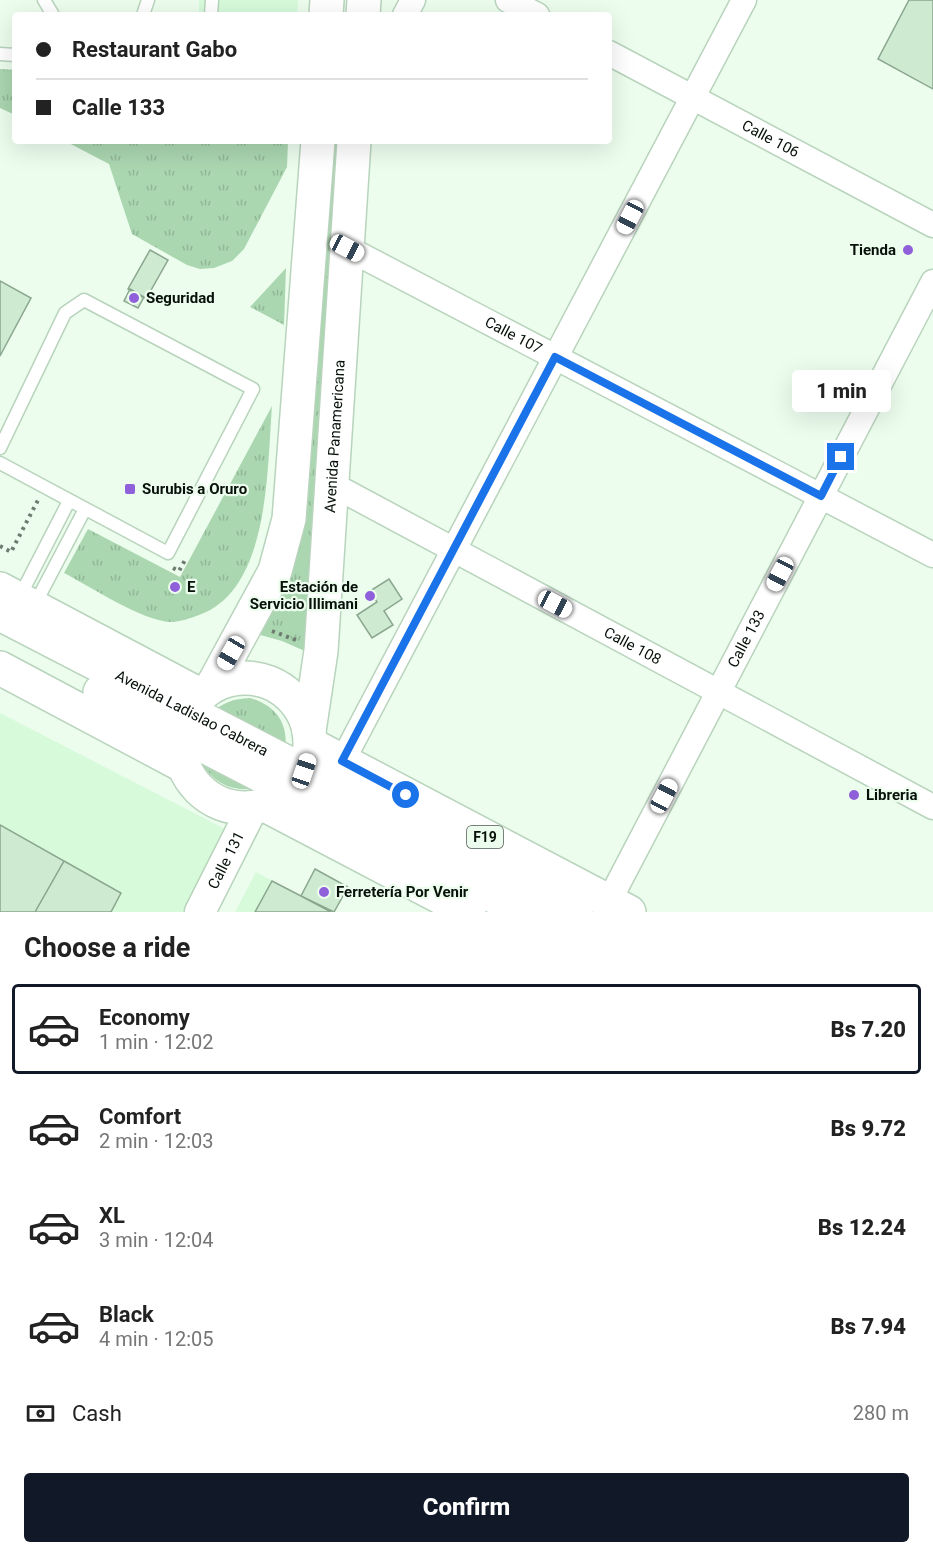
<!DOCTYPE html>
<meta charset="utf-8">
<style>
:root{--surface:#fff;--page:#f6f6f6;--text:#222;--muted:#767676;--line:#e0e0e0;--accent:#111827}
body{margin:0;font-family:Roboto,sans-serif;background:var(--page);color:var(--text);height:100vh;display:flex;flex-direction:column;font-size:22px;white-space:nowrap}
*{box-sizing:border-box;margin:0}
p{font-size:20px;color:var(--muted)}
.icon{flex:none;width:33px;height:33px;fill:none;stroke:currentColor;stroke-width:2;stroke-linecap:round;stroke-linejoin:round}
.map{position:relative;height:912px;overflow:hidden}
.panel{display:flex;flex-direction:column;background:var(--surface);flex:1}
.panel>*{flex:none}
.top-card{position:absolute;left:12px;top:12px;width:600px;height:132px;border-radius:6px;box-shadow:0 6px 24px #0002;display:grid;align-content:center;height:132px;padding:0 24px;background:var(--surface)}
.end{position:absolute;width:27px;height:27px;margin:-14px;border:8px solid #1a73e8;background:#fff;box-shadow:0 0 0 3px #fff}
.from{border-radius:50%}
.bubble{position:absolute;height:42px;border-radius:6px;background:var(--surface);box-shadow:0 6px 24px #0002;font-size:20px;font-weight:800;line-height:42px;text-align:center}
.car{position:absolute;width:18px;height:36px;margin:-18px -9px;border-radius:8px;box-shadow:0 0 4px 2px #0007;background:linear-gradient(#fff 24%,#345 0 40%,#fff 0 76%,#345 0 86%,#fff 0)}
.top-card b{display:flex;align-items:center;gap:21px;height:57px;font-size:22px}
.top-card b+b{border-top:2px solid var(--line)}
.top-card i{width:15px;height:15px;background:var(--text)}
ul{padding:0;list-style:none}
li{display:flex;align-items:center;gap:18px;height:90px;margin:0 12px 9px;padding:0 12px;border:3px solid transparent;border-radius:6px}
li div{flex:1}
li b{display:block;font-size:22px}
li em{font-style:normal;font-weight:800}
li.on{border-color:var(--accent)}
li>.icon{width:54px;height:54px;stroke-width:1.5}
h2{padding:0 24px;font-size:27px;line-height:72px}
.pay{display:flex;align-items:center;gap:15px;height:66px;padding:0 24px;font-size:22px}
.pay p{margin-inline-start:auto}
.cta{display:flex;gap:12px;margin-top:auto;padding:12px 24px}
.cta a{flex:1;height:69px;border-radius:6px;background:var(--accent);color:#fff;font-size:24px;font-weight:800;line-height:69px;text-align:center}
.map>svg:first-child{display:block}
.built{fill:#d7fadb}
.grass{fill:url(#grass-tufts)}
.building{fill:#ceead1;stroke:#8ba68e;stroke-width:1.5}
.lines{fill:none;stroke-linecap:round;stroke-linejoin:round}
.service-casing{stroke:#b8d4bc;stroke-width:15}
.minor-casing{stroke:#b8d4bc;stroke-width:27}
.tertiary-casing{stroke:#b8d4bc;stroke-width:33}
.secondary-casing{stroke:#b8d4bc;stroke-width:36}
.primary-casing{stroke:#b8d4bc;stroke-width:36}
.trunk-casing{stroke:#b8d4bc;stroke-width:36}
.path{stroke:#6e7c70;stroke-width:4;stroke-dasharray:3 4.5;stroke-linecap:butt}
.service{stroke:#fff;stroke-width:12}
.minor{stroke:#fff;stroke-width:24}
.tertiary{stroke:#fff;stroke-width:30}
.secondary{stroke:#fff;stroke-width:33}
.primary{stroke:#fff;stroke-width:33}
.trunk{stroke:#fff;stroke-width:33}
.route{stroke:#1a73e8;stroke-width:8}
.poi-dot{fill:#8f60d9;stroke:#ecfdee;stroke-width:2}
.labels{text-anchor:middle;stroke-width:4.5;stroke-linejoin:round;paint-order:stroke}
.shield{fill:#ecfdee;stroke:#4c584e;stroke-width:1.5}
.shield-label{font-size:14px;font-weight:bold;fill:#071109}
.street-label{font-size:15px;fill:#071109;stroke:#ecfdee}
.poi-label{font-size:15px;font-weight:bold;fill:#071109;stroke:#ecfdee;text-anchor:start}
</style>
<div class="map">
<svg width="933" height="912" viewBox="0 0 933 912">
<defs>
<pattern id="grass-tufts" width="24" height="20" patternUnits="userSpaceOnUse" patternTransform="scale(1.5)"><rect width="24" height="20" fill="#aad6b0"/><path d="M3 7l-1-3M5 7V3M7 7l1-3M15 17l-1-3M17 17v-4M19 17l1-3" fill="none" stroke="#91b796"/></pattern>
</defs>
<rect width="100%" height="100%" fill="#ecfdee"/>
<path class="built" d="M199,0H298L297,15H199Z
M0,713L231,832L188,912H0Z
M256,872L331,912H235Z"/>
<path class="grass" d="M0,69L15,70V115L0,108Z
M65,141H288L287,167L244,249L232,261L214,268L200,269L187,265L132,234L109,164Z
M331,141H343L307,652L282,641L257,634L302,515L310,476Z
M286,268L284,325L250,307Z
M272,406C267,469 270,590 199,615C188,619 175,624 163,621C135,616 91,587 64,573L88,529L180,577Z
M250,698C277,706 289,724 285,752L211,714C223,702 233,699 250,698Z
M201,763L252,789C229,791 214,782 201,763Z"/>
<path class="building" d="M909,0H933V89L878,59Z
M150,250L168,260L146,299L128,289Z
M0,281L31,298L0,356Z
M130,289L144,297L138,308L124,301Z
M389,579L402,599L384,611L393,625L372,638L357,615L377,602L370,591Z
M0,825L64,861L35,912H0Z
M64,861L121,893L111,912H35Z
M315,869L348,887L334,912L301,896Z
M272,881L301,896L331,912H255Z"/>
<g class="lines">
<defs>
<path id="service" d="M44,0L53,15
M143,15L148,0
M211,15L212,0
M0,54L15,55
M0,448L65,313L84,300L253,389L168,553L0,463
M19,598L69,501
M34,606L85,509"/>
<g id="minor">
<path d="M508,0L537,15"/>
<path d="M405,15L413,0"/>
<path id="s1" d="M609,53L933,225"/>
<path id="s2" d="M347,248L933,555"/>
<path id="s3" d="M333,485L933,807"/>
<path d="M335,775L744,0"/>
<path id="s4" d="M609,901L933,282"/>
</g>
<g id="tertiary">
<path id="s5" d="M200,912L253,807"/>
</g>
<g id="secondary">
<path d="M326,15L327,0"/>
<path d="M363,15L364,0"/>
<path d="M213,685L275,571L289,519L318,141"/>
<path id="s6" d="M309,731L321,651L354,141"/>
</g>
<g id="primary">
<path id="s7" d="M0,614L576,912"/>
<path d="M100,692L524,912"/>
</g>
<path id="trunk" d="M0,589L200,695
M0,668L184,766
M180 743a65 65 0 1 1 130 0a65 65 0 1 1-130 0Z
M310,744L629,912
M265,805L469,912"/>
</defs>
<use href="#service" class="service-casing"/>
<use href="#minor" class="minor-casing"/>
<use href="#tertiary" class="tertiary-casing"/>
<use href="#secondary" class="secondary-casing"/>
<use href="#primary" class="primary-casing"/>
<use href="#trunk" class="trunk-casing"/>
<path class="path" d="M0,546L11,552L38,500
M173,568L179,571L185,560
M272,631L296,640"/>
<use href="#service" class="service"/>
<use href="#minor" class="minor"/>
<use href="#tertiary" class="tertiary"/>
<use href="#secondary" class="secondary"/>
<use href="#primary" class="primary"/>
<use href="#trunk" class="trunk"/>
</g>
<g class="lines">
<path class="route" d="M406,795L342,761L555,357L821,496L841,457"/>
</g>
<g class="poi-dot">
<circle cx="908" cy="250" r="6"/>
<circle cx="134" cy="298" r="6"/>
<rect x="124" y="483" width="12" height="12" rx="3"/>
<circle cx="175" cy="587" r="6"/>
<circle cx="370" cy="596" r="6"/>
<circle cx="854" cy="795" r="6"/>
<circle cx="324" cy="892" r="6"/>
</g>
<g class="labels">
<rect class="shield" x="467" y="826" width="36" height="22" rx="4.5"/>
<g class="shield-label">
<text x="485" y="842">F19</text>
</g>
<g class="street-label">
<text dy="5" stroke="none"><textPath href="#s1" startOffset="183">Calle 106</textPath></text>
<text dy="5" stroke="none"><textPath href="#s2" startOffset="188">Calle 107</textPath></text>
<text dy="5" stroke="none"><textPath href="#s6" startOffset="296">Avenida Panamericana</textPath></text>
<text dy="5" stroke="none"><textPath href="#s4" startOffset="296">Calle 133</textPath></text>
<text dy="5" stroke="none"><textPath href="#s3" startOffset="340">Calle 108</textPath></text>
<text dy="5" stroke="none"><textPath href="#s7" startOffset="216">Avenida Ladislao Cabrera</textPath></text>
<text dy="5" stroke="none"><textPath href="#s5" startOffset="58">Calle 131</textPath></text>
</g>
<g class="poi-label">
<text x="896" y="255" text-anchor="end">Tienda</text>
<text x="146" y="303">Seguridad</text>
<text x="142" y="494">Surubis a Oruro</text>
<text x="187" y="592">E</text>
<text x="358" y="592" text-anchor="end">Estación de<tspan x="358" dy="17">Servicio Illimani</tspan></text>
<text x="866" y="800">Libreria</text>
<text x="336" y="897">Ferretería Por Venir</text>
</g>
</g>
</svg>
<i class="end from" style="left:406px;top:795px"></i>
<i class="end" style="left:841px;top:457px"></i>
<div class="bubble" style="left:792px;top:370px;width:99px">1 min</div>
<i class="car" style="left:630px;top:217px;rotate:208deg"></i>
<i class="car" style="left:347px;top:248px;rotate:118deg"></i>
<i class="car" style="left:780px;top:574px;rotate:208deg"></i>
<i class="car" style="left:555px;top:604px;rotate:118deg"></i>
<i class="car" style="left:231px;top:653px;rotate:210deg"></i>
<i class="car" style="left:304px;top:771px;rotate:19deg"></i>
<i class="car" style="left:664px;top:796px;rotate:28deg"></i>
<div class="top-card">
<b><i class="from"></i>Restaurant Gabo</b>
<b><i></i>Calle 133</b>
</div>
</div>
<section class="panel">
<h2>Choose a ride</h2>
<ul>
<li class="on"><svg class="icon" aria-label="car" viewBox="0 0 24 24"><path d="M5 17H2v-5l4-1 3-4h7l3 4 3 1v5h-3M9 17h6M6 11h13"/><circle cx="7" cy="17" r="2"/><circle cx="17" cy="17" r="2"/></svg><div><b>Economy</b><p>1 min · 12:02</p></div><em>Bs 7.20</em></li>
<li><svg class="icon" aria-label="car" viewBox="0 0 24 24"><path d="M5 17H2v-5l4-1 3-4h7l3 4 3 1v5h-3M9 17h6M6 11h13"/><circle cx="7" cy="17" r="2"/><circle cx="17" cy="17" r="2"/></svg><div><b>Comfort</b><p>2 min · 12:03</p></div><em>Bs 9.72</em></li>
<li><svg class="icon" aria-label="car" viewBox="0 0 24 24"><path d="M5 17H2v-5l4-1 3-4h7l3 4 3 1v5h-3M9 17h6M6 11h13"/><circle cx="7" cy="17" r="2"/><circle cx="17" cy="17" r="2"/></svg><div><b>XL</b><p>3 min · 12:04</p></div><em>Bs 12.24</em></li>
<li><svg class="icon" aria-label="car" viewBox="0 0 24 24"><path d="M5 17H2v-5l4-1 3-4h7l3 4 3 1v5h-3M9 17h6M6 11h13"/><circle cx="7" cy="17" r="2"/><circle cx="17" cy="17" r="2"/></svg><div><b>Black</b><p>4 min · 12:05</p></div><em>Bs 7.94</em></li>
</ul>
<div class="pay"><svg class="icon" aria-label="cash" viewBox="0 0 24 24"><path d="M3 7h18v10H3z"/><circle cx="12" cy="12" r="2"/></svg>Cash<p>280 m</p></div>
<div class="cta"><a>Confirm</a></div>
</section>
